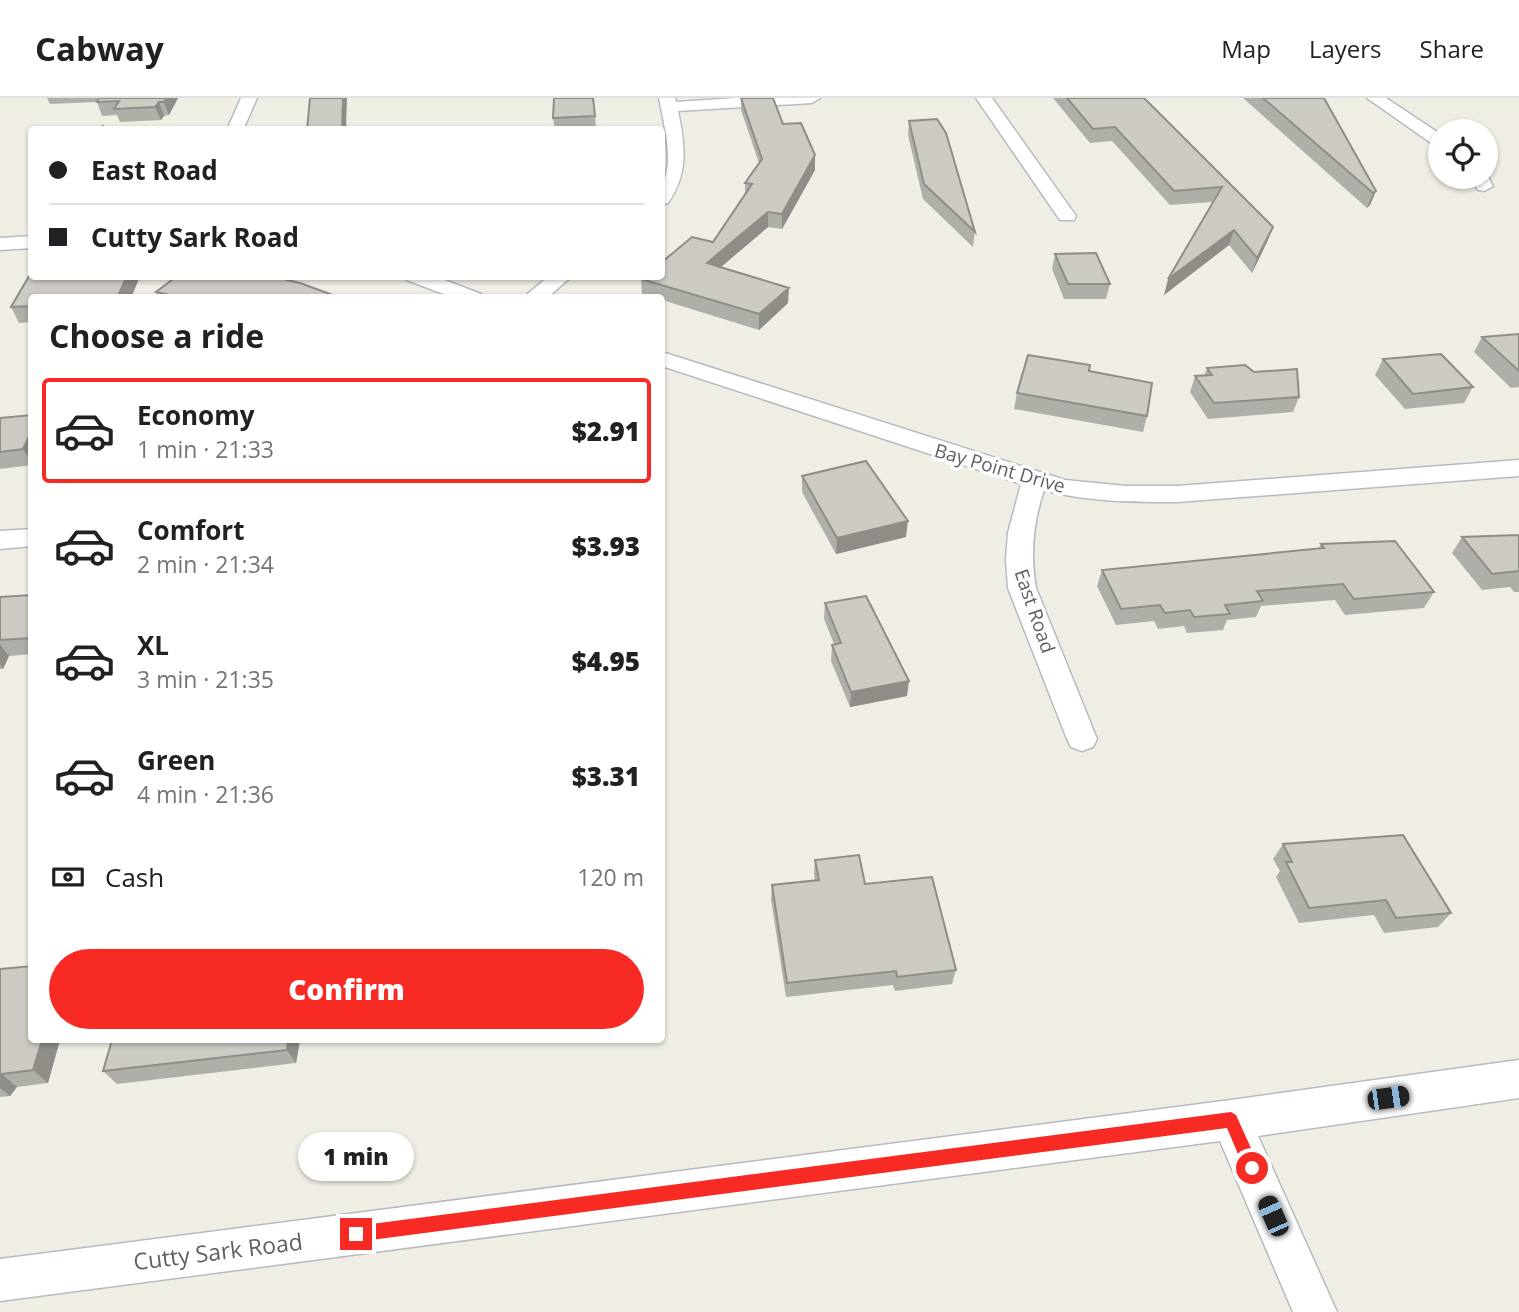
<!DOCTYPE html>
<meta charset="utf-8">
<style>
:root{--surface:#fff;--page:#f2f2f2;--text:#202124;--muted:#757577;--line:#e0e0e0;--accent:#f72b24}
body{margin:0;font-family:"Open Sans",sans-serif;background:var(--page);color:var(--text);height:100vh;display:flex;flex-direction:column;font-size:26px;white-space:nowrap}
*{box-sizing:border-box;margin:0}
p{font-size:23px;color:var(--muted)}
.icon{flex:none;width:38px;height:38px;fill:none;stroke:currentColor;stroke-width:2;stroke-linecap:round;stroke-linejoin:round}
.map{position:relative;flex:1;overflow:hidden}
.details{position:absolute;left:28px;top:196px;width:637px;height:749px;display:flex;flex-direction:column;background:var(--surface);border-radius:7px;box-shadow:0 2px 5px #0004}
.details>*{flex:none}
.top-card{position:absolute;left:28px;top:28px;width:637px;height:154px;border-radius:7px;box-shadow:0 2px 5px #0004;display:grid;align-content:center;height:154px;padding:0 21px;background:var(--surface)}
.tools{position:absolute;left:1428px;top:21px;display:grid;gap:14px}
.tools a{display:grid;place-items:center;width:70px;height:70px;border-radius:50%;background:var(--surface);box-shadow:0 2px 5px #0004;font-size:35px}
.end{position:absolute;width:32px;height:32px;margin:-16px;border:9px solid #f72b24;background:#fff;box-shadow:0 0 0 4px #fff}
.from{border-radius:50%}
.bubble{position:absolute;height:49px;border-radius:24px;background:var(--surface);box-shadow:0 2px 5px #0004;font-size:23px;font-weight:800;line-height:49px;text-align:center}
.car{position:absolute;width:21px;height:42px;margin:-21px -10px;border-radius:9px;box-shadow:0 0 5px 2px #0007;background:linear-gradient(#222 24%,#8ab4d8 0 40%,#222 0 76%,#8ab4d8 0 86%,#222 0)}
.top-card b{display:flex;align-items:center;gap:24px;height:66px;font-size:26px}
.top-card b+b{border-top:2px solid var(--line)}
.top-card i{width:18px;height:18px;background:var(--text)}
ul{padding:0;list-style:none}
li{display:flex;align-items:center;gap:21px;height:105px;margin:0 14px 10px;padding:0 7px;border:4px solid transparent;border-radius:7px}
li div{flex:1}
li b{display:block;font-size:26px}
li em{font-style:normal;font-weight:800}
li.selected{border-color:var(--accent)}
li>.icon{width:63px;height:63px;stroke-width:1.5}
h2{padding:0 21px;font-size:32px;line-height:84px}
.pay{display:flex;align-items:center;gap:18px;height:77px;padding:0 21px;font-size:26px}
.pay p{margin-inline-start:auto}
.primary-button{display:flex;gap:14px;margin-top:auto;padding:14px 21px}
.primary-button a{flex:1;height:80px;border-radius:42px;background:var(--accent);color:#fff;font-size:28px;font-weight:800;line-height:80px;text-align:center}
header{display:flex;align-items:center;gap:42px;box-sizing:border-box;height:98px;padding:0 35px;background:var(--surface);border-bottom:2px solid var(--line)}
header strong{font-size:33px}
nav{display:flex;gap:38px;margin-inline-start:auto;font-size:24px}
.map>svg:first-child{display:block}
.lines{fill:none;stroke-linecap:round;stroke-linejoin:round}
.minor-casing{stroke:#b7bbbf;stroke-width:3}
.minor{fill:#fff;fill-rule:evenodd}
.wall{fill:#b0aea8}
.shaded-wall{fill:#908d88}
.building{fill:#cdcac3;stroke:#908d88;stroke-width:2}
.route{fill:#f72b24}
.labels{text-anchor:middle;stroke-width:7;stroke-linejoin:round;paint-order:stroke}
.street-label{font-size:19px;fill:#5c6166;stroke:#fff}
.near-street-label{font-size:23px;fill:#5c6166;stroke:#fff}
</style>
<header>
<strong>Cabway</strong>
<nav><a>Map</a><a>Layers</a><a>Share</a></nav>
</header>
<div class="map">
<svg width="1519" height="1214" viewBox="0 0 1519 1214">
<rect width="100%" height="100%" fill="#f0ede5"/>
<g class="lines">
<defs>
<path id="minor" d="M241,0H257L243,32H227Z
M659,0H675L676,4L736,0H820L812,5L678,13C685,47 689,75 668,105L662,106C661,91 667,78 668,62C668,41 663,20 659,0Z
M976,0H992L1076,118L1074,122H1060Z
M1367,0H1386L1440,36V48L1434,47Z
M1486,75L1493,88L1484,93L1478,92L1471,79H1486Z
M32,138V150L0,152V140Z
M404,178H434L481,196L484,200H454L407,182Z
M549,178H572L547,200H523Z
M662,254L1065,382L1126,388H1177L1519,362V378L1177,404C1133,404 1087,404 1044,392C1033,425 1030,456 1036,490L1097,641L1093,649L1082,653L1071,649L1067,641L1008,490L1006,462L1008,435L1021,386L662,268Z
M32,431V448L0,451V433Z
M1519,962V1000L1258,1038L1337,1214H1293L1220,1043L0,1203V1161L1231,1002Z"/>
</defs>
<use href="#minor" class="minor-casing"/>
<use href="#minor" class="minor"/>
</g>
<path class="wall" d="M47,0H178L169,17L164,18L161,22L120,24L117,17L102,18L97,4L50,6Z
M594,0L596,32H555L553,20Z
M741,0H773L783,26L815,57V72L782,131L768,129L721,169L788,205L759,232L662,202V200H654L642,196L641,181L713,144L745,97V85L759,65L741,12Z
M1053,0H1144L1273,129L1267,144L1252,175L1229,147L1164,197L1213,104L1170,107L1112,43L1090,45Z
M1243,0H1324L1376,93L1370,107L1367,110Z
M909,23L975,134L973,149L923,101L908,37Z
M1055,156L1110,186L1106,201H1064L1052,171Z
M32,173V178H140L131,200H32V224L19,225L11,209Z
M156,194L341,200H158Z
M1519,236V289L1511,290L1474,254L1482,239Z
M1383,261L1473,289L1464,305L1405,311L1375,277Z
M1207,270L1254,274L1299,299L1293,314L1208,321L1190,294L1195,278H1204Z
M1089,273L1147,318L1143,334L1014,311L1017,295Z
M32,317V367L0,371V320Z
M802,378L906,439L836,456L802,394Z
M1519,437V494H1514L1510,489L1482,492L1452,455L1462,439Z
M1321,446L1434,494L1424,510L1345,517L1335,502L1261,508L1256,519L1227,522L1223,532L1187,535L1184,528L1158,531L1154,523L1116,527L1097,488L1102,472L1319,450Z
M32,497V556L9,558L3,571H0V499Z
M825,505L907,598L850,609L831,563L832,547L834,546L824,521Z
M1283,746L1451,815L1438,829L1384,835L1374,817L1299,825L1276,779L1280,773L1273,761Z
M815,762L865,786L956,872L952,886L895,893L893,887L786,899L771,801L772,787L815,782L814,776Z
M0,871L32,942H60L48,985L17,989L10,998L0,999Z
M112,942H300L296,965L117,986L103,973Z"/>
<path class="shaded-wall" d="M166,0H178L169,17L164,4Z
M343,0H347L346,32H342Z
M159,4L164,18L161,22L155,9Z
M815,57V72L782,131V116Z
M1376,93L1370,107L1367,110L1373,95Z
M768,114V129L708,180L707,165Z
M1273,129L1267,144L1252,175L1257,160Z
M1234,132L1229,147L1164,197L1168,181Z
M127,178H140L131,200H117Z
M789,190L788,205L759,232V216Z
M32,332V366L23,351Z
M908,423L906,439L836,456L837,440Z
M0,546L9,558L3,571L0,567Z
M909,583L907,598L850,609L851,594Z
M42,942H60L48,985L33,972Z
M288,942H300L296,965L287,952Z
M2,976L17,989L10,998L0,990V979Z"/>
<path class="building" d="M99,0H166L164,4H159L155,9L114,11L119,3L97,4Z
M310,0H343L342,32H307Z
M554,0H593L595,18L553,20Z
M741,0H773L783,26L801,25L815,57L782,116L768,114L707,165L789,190L759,216L641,181L644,178H662V164L692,139L713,144L752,86L745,85L762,61Z
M1067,0H1144L1273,129L1257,160L1234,132L1168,181L1222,89L1174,93L1115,29L1093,31Z
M1263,0H1324L1376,93L1373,95Z
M937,21L946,35L975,134L924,86L909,23Z
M103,28L108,32H100Z
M1096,155L1110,186H1068L1055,156Z
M32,173V178H127L117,200H32V208L11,209Z
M177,178H270L300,185L341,200H183L156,194Z
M1519,236V273L1482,239Z
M1441,256L1473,289L1413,296L1383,261Z
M1028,257L1090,267L1089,273L1152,285L1147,318L1017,295Z
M1245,267L1254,274L1297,271L1299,299L1214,305L1195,278L1212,277L1207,270Z
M32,317V332L23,351L0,354V320Z
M866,363L908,423L837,440L802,378Z
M1519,437V473L1492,476L1462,439Z
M1395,443L1434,494L1354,501L1343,486L1257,493L1263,503L1225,507L1230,516L1194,519L1190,512L1165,515L1160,507L1121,511L1102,472L1324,450L1321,446Z
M32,497V540L0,542V499Z
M866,498L909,583L851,594L832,547L841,545L825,505Z
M1403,737L1451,815L1396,820L1386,802L1309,810L1286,764H1292L1283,746Z
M859,757L865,786L932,779L956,872L897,879L896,873L787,885L772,787L819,782L815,762Z
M32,868V942H42L33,972L2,976L0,979V871Z
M112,942H288L287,952L103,973Z"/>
<path class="route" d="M1231,1014L1236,1017L1260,1070L1257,1075L1252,1077L1246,1075L1227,1030L356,1144L350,1142L348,1136L350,1130L356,1128Z"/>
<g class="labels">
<g class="street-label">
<text transform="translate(1000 370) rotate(16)" y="7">Bay Point Drive</text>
<text transform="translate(1035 513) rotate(71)" y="7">East Road</text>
</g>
<g class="near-street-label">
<text transform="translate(218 1154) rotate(-7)" y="8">Cutty Sark Road</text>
</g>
</g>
</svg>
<div class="tools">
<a><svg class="icon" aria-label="locate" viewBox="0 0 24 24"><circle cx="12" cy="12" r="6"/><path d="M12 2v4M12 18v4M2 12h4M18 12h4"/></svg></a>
</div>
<i class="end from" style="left:1252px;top:1070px"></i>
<i class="end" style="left:356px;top:1136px"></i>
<div class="bubble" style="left:298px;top:1034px;width:116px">1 min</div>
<i class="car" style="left:1388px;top:1000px;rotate:82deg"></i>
<i class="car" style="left:1273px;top:1118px;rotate:336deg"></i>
<div class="top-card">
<b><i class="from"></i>East Road</b>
<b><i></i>Cutty Sark Road</b>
</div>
<section class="details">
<h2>Choose a ride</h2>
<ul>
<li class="selected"><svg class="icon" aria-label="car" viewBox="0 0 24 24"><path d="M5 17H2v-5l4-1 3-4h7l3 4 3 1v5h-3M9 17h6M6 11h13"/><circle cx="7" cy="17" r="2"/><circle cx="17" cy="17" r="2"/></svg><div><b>Economy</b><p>1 min · 21:33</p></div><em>$2.91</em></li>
<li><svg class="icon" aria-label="car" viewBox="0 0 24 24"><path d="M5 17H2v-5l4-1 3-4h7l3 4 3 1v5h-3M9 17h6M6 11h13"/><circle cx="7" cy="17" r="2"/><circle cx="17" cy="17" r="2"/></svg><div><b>Comfort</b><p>2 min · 21:34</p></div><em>$3.93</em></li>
<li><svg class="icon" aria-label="car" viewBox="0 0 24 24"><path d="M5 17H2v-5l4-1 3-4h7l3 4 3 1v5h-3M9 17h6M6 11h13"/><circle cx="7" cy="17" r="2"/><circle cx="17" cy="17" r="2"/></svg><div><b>XL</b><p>3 min · 21:35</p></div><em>$4.95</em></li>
<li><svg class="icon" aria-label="car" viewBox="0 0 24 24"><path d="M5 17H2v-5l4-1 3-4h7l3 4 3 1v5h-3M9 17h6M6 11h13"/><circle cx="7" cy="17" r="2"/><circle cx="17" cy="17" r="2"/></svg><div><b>Green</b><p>4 min · 21:36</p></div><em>$3.31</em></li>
</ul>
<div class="pay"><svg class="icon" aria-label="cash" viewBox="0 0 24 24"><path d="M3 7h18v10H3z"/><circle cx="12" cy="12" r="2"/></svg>Cash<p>120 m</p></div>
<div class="primary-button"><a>Confirm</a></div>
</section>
</div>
